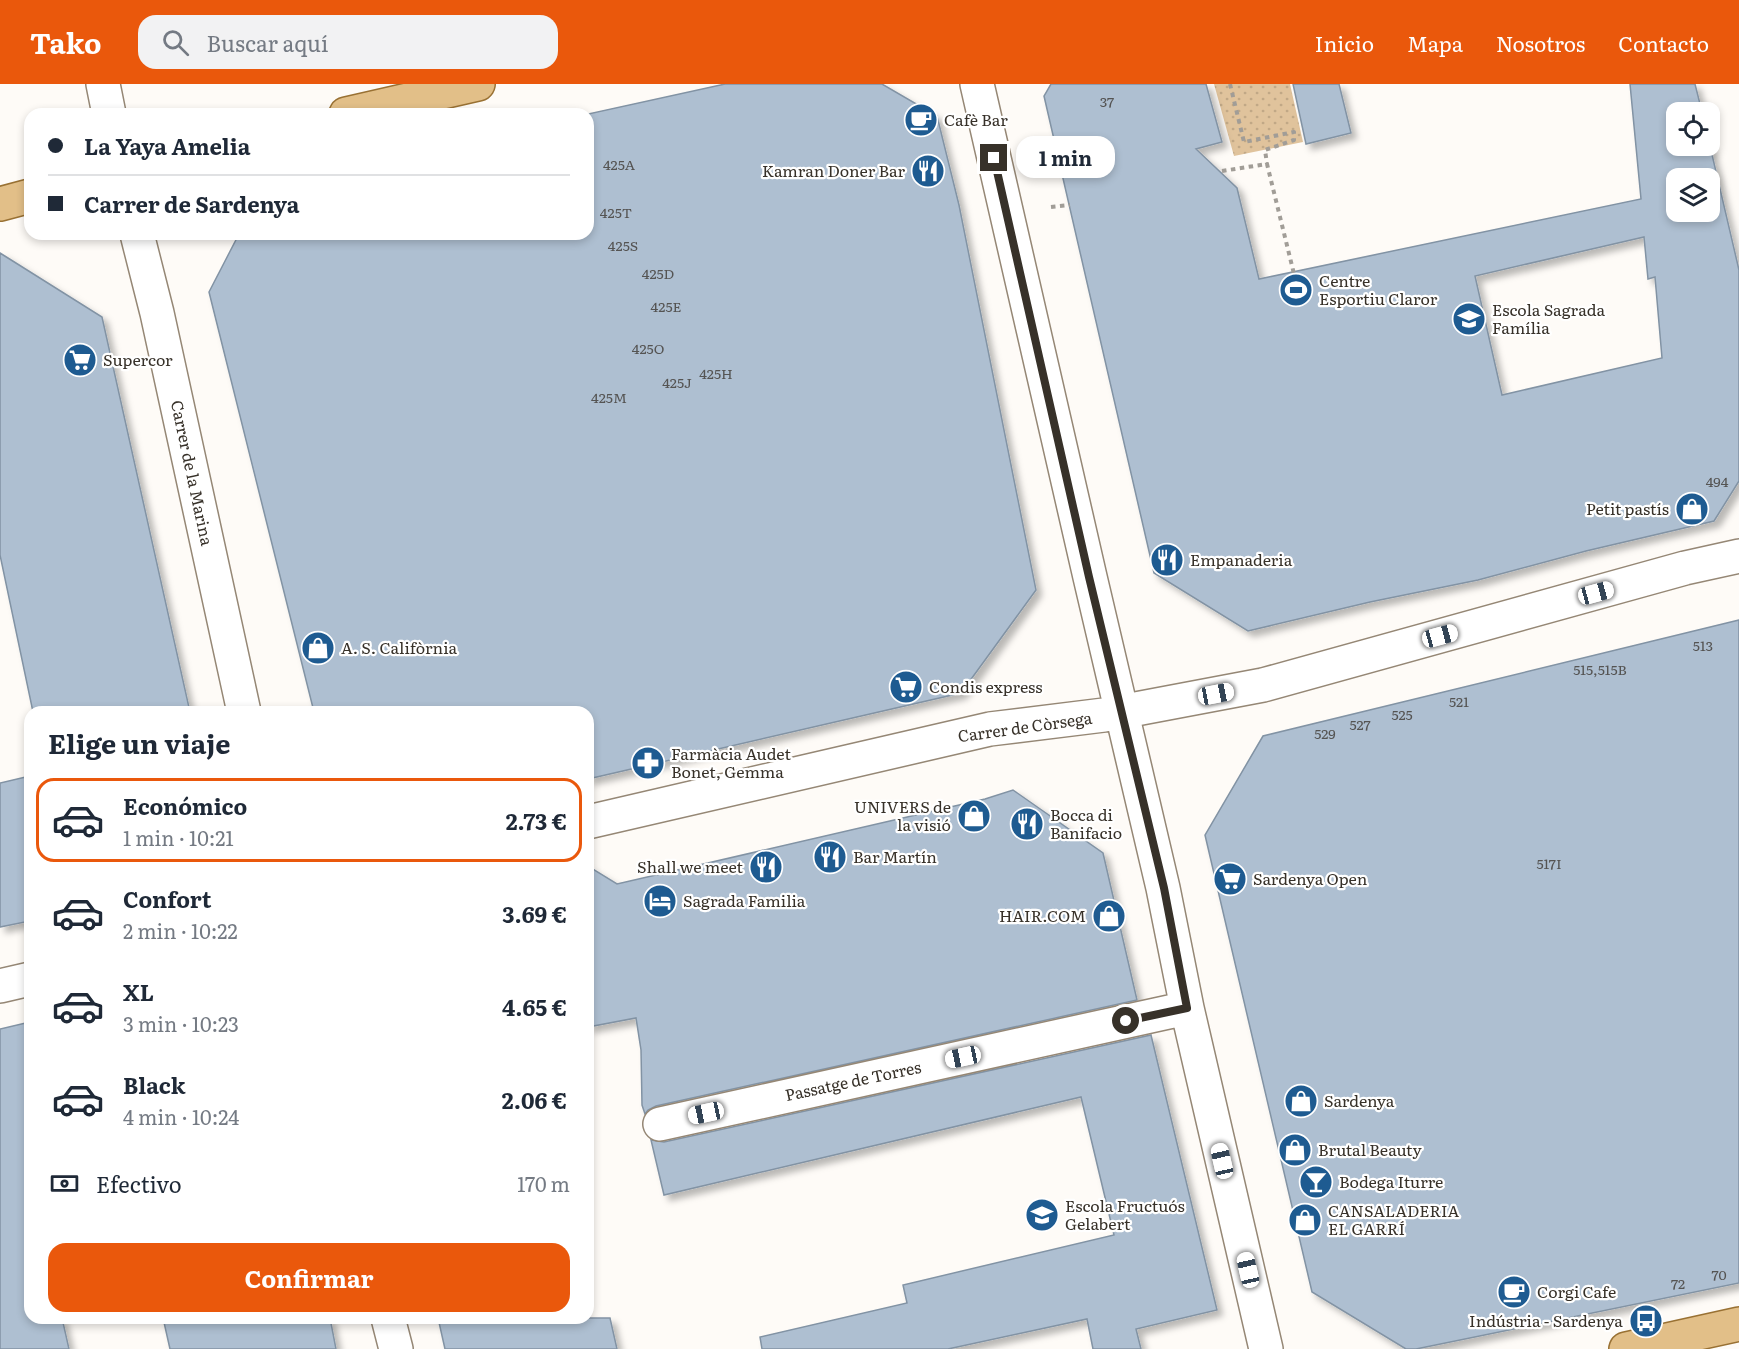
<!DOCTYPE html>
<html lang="es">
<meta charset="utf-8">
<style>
:root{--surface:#fff;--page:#f2f2f3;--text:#1f2937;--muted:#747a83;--line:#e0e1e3;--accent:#ea580c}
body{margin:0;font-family:Literata,serif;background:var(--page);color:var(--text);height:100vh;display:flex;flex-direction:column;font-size:22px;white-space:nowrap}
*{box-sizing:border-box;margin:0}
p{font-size:20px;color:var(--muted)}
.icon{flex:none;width:33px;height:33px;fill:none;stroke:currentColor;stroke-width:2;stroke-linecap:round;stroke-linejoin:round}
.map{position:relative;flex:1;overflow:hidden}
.sheet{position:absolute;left:24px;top:622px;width:570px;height:618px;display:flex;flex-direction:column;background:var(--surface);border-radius:18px;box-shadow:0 3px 9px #0003}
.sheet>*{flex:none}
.banner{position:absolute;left:24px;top:24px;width:570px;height:132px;border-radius:18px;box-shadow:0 3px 9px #0003;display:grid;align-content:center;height:132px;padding:0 24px;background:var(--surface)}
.controls{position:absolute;left:1666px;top:18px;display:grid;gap:12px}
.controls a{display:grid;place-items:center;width:54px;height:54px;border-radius:12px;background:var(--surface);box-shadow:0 3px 9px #0003;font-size:30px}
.end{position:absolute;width:27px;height:27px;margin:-14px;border:8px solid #373129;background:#fff;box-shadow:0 0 0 3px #fff}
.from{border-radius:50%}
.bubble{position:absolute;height:42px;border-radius:18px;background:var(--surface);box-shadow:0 3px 9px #0003;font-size:20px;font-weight:700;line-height:42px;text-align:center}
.car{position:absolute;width:18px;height:36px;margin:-18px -9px;border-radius:8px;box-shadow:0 0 4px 2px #0007;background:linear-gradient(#fff 24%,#345 0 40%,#fff 0 76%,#345 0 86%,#fff 0)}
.banner b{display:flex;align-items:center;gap:21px;height:57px;font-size:22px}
.banner b+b{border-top:2px solid var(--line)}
.banner i{width:15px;height:15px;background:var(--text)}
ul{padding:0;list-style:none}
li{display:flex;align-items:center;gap:18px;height:84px;margin:0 12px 9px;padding:0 12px;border:3px solid transparent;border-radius:18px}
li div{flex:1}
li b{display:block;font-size:22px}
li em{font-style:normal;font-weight:700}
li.selected{border-color:var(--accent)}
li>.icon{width:54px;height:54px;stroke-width:1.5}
h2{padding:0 24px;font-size:27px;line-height:72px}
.pay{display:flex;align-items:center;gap:15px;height:66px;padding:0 24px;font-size:22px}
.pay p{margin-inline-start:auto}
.cta{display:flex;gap:12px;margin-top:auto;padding:12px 24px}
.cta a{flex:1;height:69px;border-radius:18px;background:var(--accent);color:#fff;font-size:24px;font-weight:700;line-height:69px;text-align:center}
header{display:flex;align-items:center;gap:36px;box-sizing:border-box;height:84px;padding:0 30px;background:var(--accent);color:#fff}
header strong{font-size:28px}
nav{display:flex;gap:33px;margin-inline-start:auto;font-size:21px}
.search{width:420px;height:54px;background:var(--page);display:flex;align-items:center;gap:15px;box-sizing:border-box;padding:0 21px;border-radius:18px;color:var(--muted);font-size:22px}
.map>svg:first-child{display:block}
.park{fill:url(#park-dots)}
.building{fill:#aebfd1;stroke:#8293a4;stroke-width:1.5;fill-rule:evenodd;filter:url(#shadow)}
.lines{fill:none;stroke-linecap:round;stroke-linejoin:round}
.minor-casing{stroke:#958775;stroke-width:36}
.major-casing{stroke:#997133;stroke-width:36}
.path{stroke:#a19d97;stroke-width:4;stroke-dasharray:4.5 4.5;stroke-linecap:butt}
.minor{stroke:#fff;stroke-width:33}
.major{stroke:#e2bf88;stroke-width:33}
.route{stroke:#373129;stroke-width:8}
.labels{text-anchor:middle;stroke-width:4.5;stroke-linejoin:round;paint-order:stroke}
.number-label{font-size:14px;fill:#555453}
.poi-label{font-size:16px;fill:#373129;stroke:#fff;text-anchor:start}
.street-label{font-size:16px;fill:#373129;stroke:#fff}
</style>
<header>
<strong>Tako</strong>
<div class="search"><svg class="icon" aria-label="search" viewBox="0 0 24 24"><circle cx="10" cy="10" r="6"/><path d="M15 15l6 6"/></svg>Buscar aquí</div>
<nav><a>Inicio</a><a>Mapa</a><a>Nosotros</a><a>Contacto</a></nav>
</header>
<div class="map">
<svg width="1739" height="1265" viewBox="0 0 1739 1265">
<defs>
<pattern id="park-dots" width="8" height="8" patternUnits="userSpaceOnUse" patternTransform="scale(1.5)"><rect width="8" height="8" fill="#e0c39c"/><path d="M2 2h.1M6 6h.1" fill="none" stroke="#c1a886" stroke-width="1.8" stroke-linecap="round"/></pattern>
<filter id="shadow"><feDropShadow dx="5.5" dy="5.5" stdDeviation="3" flood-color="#0004"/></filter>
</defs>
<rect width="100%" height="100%" fill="#fefbf7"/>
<path class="park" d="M1214,0H1290L1303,58L1234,72Z"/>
<path class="building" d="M725,0H882L937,32L959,121L1036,506L961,609L588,695V628H314L209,208L239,150H588V30Z
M1051,0H1206L1222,58L1196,65L1237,104L1259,195L1641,115L1630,0H1695L1702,28H1677V62H1710L1739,186V397L1714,437L1586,467L1478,496L1370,518L1248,547L1154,489L1044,12ZM1677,94H1710V128H1677ZM1644,153L1648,195L1655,193L1662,274L1502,311L1475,192Z
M1293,0H1339L1351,49L1306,60Z
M0,169L102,233L190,628H33L0,471Z
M1739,536V1199L1416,1265H1406L1312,1208L1205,751L1263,652Z
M30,692V837L0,843V699Z
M1013,706L1103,769L1137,916L656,1022L648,1026L645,1030L642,1021L641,966L636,934L588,943V782L617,800L985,715Z
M30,938V1234H62L69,1265H0V945Z
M1151,951L1217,1226L1136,1245L1141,1265H1093L1087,1235L948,1265H762L760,1253L907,1219L903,1201L1114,1151L1081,1013L664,1111L651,1056L664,1058Z
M163,1234H330L336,1265H170Z
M438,1234H610L617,1265H445Z"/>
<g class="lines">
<defs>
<path id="minor" d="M103,0L109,30
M977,0L1090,493L1163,804L1187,924L1266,1265
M137,150L157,229L244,628
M588,738L990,645L1104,631L1263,601L1685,484L1739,472
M0,902L30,895
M660,1040L1187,924
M388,1234L396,1265"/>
<path id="major" d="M346,30L478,0
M0,120L30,112
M1626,1265L1739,1240"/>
</defs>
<use href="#minor" class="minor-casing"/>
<use href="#major" class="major-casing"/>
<path class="path" d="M1230,0L1244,58L1294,48V56L1265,66L1267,80
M1222,87L1267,80L1295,194
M1051,123L1070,121"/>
<use href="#minor" class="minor"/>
<use href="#major" class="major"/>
</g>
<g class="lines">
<path class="route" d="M994,74L1089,493L1164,804L1187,924L1126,937"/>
</g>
<defs>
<symbol id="cafe-disc" viewBox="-11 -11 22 22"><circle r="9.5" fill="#1e5b91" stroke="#fff"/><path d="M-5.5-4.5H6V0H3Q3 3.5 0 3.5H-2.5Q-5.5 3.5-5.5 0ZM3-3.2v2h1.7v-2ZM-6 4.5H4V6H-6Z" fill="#fff"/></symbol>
<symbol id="restaurant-disc" viewBox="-11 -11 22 22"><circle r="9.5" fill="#1e5b91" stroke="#fff"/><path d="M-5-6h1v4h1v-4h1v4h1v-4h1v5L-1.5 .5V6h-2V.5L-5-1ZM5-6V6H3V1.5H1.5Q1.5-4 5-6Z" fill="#fff"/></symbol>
<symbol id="stadium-disc" viewBox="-11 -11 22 22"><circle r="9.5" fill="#1e5b91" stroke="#fff"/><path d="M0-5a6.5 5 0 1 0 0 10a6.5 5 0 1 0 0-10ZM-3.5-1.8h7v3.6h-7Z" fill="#fff"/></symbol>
<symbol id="school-disc" viewBox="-11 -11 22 22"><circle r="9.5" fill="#1e5b91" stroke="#fff"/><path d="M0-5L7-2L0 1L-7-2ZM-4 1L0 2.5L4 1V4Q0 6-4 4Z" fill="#fff"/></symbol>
<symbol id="supermarket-disc" viewBox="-11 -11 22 22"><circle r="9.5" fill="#1e5b91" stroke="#fff"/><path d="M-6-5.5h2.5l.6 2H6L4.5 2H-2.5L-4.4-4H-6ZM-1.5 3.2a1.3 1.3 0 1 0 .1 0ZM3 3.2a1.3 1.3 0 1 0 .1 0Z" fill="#fff"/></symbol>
<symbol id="shop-disc" viewBox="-11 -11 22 22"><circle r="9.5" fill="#1e5b91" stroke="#fff"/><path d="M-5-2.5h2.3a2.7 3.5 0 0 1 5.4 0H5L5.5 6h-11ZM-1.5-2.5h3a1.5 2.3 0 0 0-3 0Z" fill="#fff"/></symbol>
<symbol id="pharmacy-disc" viewBox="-11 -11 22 22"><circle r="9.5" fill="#1e5b91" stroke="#fff"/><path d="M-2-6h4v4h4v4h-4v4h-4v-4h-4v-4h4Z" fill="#fff"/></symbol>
<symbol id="hotel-disc" viewBox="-11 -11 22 22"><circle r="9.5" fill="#1e5b91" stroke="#fff"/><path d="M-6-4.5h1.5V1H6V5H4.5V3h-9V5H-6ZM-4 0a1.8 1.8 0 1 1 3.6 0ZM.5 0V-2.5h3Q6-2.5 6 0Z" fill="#fff"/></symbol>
<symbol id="bar-disc" viewBox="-11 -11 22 22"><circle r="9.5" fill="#1e5b91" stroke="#fff"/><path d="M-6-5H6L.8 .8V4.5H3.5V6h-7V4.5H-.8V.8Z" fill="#fff"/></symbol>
<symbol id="bus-disc" viewBox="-11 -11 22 22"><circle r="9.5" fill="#1e5b91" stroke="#fff"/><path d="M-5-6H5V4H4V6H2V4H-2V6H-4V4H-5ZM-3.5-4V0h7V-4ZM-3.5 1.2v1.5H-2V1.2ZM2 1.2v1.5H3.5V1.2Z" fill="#fff"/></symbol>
</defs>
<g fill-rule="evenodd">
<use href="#cafe-disc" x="902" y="17" width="38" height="38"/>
<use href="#restaurant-disc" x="909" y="68" width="38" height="38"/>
<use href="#stadium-disc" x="1277" y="187" width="38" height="38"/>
<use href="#school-disc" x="1450" y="216" width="38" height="38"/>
<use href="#supermarket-disc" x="61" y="257" width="38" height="38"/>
<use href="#shop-disc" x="1673" y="406" width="38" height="38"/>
<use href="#restaurant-disc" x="1148" y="457" width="38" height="38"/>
<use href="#shop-disc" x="299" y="545" width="38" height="38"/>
<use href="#supermarket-disc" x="887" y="584" width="38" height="38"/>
<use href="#pharmacy-disc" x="629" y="660" width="38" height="38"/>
<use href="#shop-disc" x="955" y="713" width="38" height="38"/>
<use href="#restaurant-disc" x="1008" y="721" width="38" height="38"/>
<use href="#restaurant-disc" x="811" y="754" width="38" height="38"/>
<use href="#restaurant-disc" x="747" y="764" width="38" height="38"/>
<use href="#supermarket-disc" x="1211" y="776" width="38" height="38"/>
<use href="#hotel-disc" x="641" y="798" width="38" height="38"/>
<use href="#shop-disc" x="1090" y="813" width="38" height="38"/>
<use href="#shop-disc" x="1282" y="998" width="38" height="38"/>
<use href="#shop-disc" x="1276" y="1047" width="38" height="38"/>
<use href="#bar-disc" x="1297" y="1079" width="38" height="38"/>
<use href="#school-disc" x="1023" y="1112" width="38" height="38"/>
<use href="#shop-disc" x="1286" y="1117" width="38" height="38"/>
<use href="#cafe-disc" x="1495" y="1189" width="38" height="38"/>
<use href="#bus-disc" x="1627" y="1218" width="38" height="38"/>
</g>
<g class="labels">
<g class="number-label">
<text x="1107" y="23">37</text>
<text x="619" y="86">425A</text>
<text x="616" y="134">425T</text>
<text x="623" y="167">425S</text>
<text x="658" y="195">425D</text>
<text x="666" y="228">425E</text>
<text x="648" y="270">425O</text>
<text x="716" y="295">425H</text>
<text x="677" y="304">425J</text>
<text x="609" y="319">425M</text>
<text x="1717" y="403">494</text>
<text x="1703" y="567">513</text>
<text x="1600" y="591">515,515B</text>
<text x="1459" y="623">521</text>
<text x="1402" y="636">525</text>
<text x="1360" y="646">527</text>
<text x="1325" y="655">529</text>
<text x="1549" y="785">517I</text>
<text x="1719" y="1196">70</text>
<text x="1678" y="1205">72</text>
</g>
<g class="poi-label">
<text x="944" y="42">Cafè Bar</text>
<text x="905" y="93" text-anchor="end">Kamran Doner Bar</text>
<text x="1319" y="203">Centre<tspan x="1319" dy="18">Esportiu Claror</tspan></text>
<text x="1492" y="232">Escola Sagrada<tspan x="1492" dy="18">Família</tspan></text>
<text x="103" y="282">Supercor</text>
<text x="1669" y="431" text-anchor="end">Petit pastís</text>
<text x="1190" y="482">Empanaderia</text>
<text x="341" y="570">A. S. Califòrnia</text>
<text x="929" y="609">Condis express</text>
<text x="671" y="676">Farmàcia Audet<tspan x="671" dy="18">Bonet, Gemma</tspan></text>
<text x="951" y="729" text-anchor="end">UNIVERS de<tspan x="951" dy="18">la visió</tspan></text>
<text x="1050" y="737">Bocca di<tspan x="1050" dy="18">Banifacio</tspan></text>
<text x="853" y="779">Bar Martín</text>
<text x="743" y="789" text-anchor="end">Shall we meet</text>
<text x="1253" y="801">Sardenya Open</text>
<text x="683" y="823">Sagrada Familia</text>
<text x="1086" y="838" text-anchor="end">HAIR.COM</text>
<text x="1324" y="1023">Sardenya</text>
<text x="1318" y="1072">Brutal Beauty</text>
<text x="1339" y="1104">Bodega Iturre</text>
<text x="1065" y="1128">Escola Fructuós<tspan x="1065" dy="18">Gelabert</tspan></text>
<text x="1328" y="1133">CANSALADERIA<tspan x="1328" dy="18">EL GARRÍ</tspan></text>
<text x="1537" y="1214">Corgi Cafe</text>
<text x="1623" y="1243" text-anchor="end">Indústria - Sardenya</text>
</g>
<g class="street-label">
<text transform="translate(192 389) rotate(78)" y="6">Carrer de la Marina</text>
<text transform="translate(1025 643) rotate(-8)" y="6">Carrer de Còrsega</text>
<text transform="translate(853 997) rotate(-12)" y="6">Passatge de Torres</text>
</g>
</g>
</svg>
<div class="controls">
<a><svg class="icon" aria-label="locate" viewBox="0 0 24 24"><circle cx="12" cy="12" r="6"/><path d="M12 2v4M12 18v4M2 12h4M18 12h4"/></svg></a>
<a><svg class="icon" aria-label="layers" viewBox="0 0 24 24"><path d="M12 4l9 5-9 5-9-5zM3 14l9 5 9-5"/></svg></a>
</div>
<i class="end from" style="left:1126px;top:937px"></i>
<i class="end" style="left:994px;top:74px"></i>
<div class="bubble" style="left:1016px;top:52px;width:99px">1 min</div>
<i class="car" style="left:1596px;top:509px;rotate:75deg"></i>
<i class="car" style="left:1440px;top:552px;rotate:75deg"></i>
<i class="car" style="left:1216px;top:610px;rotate:79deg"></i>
<i class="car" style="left:963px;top:973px;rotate:258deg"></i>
<i class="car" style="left:706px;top:1029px;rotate:258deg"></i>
<i class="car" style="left:1222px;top:1077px;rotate:347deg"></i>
<i class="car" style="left:1248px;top:1186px;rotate:347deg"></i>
<div class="banner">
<b><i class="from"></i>La Yaya Amelia</b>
<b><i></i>Carrer de Sardenya</b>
</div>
<section class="sheet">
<h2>Elige un viaje</h2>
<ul>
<li class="selected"><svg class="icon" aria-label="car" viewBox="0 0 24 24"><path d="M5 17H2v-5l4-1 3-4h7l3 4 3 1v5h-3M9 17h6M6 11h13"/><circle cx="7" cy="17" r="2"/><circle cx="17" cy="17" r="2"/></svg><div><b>Económico</b><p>1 min · 10:21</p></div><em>2.73 €</em></li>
<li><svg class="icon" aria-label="car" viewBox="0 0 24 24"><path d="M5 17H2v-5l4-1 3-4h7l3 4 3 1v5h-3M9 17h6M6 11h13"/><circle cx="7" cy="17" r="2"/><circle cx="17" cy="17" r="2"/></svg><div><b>Confort</b><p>2 min · 10:22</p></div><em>3.69 €</em></li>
<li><svg class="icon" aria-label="car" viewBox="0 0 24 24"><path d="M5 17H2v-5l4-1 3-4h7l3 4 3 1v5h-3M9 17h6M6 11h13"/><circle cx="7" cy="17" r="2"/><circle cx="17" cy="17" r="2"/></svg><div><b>XL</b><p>3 min · 10:23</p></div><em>4.65 €</em></li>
<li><svg class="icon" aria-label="car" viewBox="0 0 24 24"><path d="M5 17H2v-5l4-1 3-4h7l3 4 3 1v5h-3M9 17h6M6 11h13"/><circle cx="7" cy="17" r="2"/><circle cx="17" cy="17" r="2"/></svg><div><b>Black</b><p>4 min · 10:24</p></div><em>2.06 €</em></li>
</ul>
<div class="pay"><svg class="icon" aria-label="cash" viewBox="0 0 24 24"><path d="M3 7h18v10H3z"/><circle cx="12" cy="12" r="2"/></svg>Efectivo<p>170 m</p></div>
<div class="cta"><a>Confirmar</a></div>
</section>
</div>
